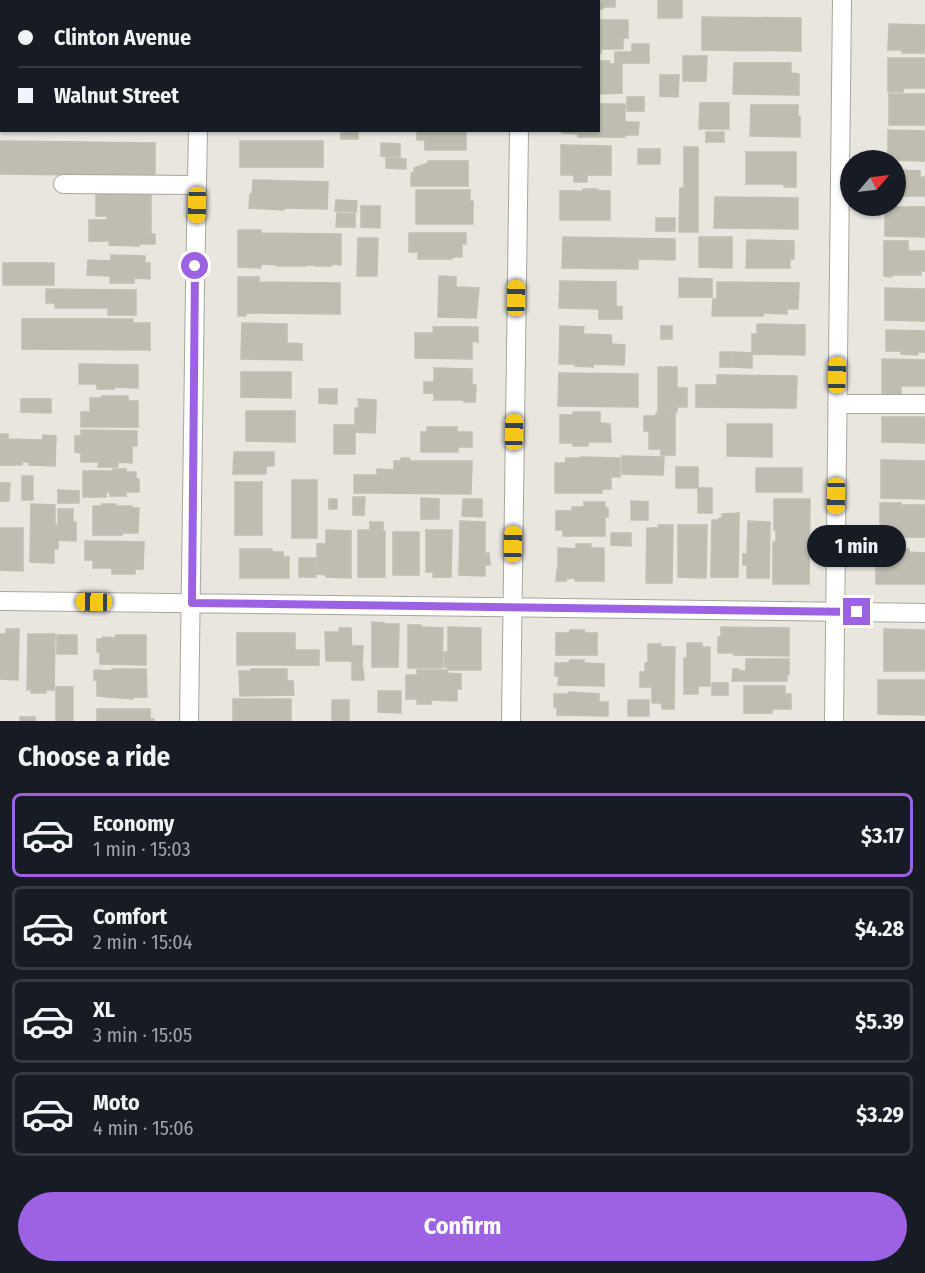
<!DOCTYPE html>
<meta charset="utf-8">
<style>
:root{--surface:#171b24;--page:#242831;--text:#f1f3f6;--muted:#9ea1a6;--line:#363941;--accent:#9d62e3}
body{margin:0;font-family:"Fira Sans Condensed",sans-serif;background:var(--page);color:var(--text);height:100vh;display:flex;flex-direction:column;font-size:22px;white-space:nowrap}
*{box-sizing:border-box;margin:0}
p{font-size:20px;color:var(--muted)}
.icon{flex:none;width:33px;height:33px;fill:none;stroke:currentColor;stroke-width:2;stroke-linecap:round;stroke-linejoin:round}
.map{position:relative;height:721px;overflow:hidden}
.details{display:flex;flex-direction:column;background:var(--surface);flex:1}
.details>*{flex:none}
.guide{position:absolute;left:0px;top:0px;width:600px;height:132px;box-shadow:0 2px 4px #0004;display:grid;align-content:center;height:132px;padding:0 18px;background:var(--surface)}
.needle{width:39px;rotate:62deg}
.tools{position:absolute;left:840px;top:150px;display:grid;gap:12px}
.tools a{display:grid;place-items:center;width:66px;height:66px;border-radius:50%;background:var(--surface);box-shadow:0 2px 4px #0004;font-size:30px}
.end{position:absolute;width:27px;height:27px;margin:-14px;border:8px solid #9d62e3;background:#fff;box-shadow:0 0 0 3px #fff}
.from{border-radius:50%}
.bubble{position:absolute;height:42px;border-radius:21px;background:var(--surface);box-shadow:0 2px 4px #0004;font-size:20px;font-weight:700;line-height:42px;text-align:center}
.car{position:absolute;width:18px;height:36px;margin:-18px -9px;border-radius:8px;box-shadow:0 0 4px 2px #0007;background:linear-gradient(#f5c518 24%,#345 0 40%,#f5c518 0 76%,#345 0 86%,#f5c518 0)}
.guide b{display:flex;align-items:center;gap:21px;height:57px;font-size:22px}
.guide b+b{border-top:2px solid var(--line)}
.guide i{width:15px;height:15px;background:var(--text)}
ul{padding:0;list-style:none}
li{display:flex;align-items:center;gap:18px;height:84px;margin:0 12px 9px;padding:0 6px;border:3px solid var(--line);border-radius:9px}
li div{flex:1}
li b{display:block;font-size:22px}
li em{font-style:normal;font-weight:700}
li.selected{border-color:var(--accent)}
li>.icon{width:54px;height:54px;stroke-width:1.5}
h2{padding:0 18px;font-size:27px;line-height:72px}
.primary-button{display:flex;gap:12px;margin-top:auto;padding:12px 18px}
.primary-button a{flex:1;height:69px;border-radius:36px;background:var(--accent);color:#fff;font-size:24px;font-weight:700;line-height:69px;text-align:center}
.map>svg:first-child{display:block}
.building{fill:#bfbcb1;stroke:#c1beb2;stroke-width:1.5}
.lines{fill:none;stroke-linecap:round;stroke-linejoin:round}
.minor-casing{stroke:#a8a69b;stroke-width:20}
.minor{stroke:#fff;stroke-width:18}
.route{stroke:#9d62e3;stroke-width:8}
</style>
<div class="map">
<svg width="925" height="721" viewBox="0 0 925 721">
<rect width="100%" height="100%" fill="#e8e6df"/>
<path class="building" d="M14,0H73V2L14,1Z
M263,0H304V1H262Z
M564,0H615V7H603V9H598V2H564Z
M658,0H682V18H658Z
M702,17L801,18V51L702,50Z
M598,20H628V38H623V49H601V53H598Z
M889,24L925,25L924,53H902V50H888Z
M632,44H649V63H615V52H632Z
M683,56H707L706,81H683Z
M888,58H925V88H904L903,92H888Z
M598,61H609V64H622V93L598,94Z
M734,63H791V73L799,74V95L733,94Z
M660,75H679L678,97L660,96Z
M889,94H925V125H889Z
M627,97H644V111H627Z
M700,103H729V129H699Z
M598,104H625V122H639L638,135H625V137H578V134L562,133V130H598Z
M751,105H798V116H800V137L750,136Z
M240,130H324V131H240Z
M341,130H358V139H341Z
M417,130H466V150H425V140H417Z
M888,130L925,131V161L888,160Z
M706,132H724V142H706Z
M0,141L155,143V176L0,174Z
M240,141H323V167H240Z
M381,143L400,144V157L381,156Z
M561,145L611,146V175H587V182H574V175H561Z
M684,147H698V188H684Z
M638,149H660V164H638Z
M746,152H796V187H784V184H746Z
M386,158L406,159V169L386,168Z
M428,161H468V186H411V173H414V168L428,163Z
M896,170L920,171V177H925V196H896Z
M253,180L328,182L327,209L284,208V210L249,208L250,194H252Z
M680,188H698V232H679Z
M96,189H151V217L96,216Z
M583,189H598V191H610V220H560V191H583Z
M416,190H470V201H473V224H416Z
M715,197L798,198V229L714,228Z
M336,200L357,201L356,212L335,211Z
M361,206H380V228L361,227Z
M885,207H925V237L885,236Z
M337,213L355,214V227H336Z
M113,216L151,217V234H155V244H139V246L109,245L110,241H89V220H107V217H113Z
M656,218H675V231H656Z
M238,230H261V233L341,234V265L331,264V266H315V265H306V266H277V265L261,264V268L238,267Z
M409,233H466V244H462V257H452V259H418V252H409Z
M563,237L675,239V260L638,259V269L562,268Z
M699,237H732V268L699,267Z
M358,238H378L377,276H357Z
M747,240L794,241V259H790V268H746Z
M884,241H908V251H925V271H921V275H892V277L884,276Z
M111,255L145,256V263H150V279L134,278V283H110V276L87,275L88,260L111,261Z
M3,263H54V285H3Z
M439,276L456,277V287L479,288L476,318L438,317Z
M238,277H259V282L340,283V314L246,313V316H238Z
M679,278L712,279V297H679Z
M560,281L616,282V306L622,307V319H599V309L559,308Z
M717,282L799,283L798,309H787V314L763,313V316H712L713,299H717Z
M885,288L925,289V321L885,320Z
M46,289L136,290V315H108V308H55V303H46Z
M22,319H133V323H150V350L22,349Z
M242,323L287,324V343L302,344V360L241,359Z
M757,324L805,325V355L752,354V334H757Z
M560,326L584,327L583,334L611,335L612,344L625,345L624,365L593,364V367L575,366V364H559Z
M661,326H672V339H661Z
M433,327H478V342L472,341V359L415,358V333H434Z
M886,330L925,331V352H917L918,355L901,354V351H886Z
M720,352H732V367H720Z
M733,352L752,353V368L733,367Z
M882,359L925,360V386H901V397H882Z
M79,364L138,365V388L113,387L114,389H97V384H79Z
M658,367H677V412H658Z
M434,368L472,369V385H476L475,402H464V400H434V393H424V382H434Z
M241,372H291V398L241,397Z
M559,373L638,374V407L558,406Z
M717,375L797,376L796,408L696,407V385H717Z
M677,388H687V407H677Z
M319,389H337V404L319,403Z
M102,396H128V401H138V427H81V412H90V398H102Z
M21,399H51V413L21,412Z
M358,399L376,400V408H359Z
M355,408H376L375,433L355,432Z
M246,411H295V442L246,441Z
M573,412H600V423L610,424L611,442H588V446H573V443H560V415H574Z
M656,413H675V455H661V449H649V431H644V416H656Z
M882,417H925V443L882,442Z
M727,424H772V457L727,456Z
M334,425H355V454H334Z
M427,427H457V432H472V447H458V452H421V432H427Z
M81,430L137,431V446H132V463L118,462V467H98L99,462H81V453L75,452V436H81Z
M0,434H8V439L43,440V435L56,436L55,466L29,465V462H22V465H0Z
M234,452H274V466H266V474H233Z
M622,456L664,457L663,475L622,474Z
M581,457L620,458V477H611V489H602V493H555V463H565L566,458H581Z
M401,458H409L410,461H472L471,494L377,493V469L394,470V461H401Z
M881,460L925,461V499L881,498Z
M676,467H698V488H676Z
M756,468H802V492H756Z
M113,469H126V472H136V479H139V492H126V496H110V492H106V497H83V471H113Z
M354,475H377V493H354Z
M22,476H33V500H22Z
M292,480H317V538H292Z
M235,482H262V535H235Z
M0,483H10L9,501H0Z
M698,488H712V513H698Z
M58,490L79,491V503H58Z
M353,497H365L364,515H353Z
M421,498L439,499V519H421Z
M329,499H337V509H329Z
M463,499H482V517L462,516Z
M774,499H810L809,584H773V542H776V530H774Z
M631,501L648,502V520H631Z
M584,502H605V508H608V517H605V536H563V530H556V511H572V507H584Z
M880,503H901V505H925V537H880Z
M31,504L55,505V525L58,526V549H54V563L30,562Z
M102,504H116V506H132V508H139L138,533H122V535H93V506H102Z
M58,509H73V522H58Z
M739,513L738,577H711L712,520H719V518H722V514Z
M460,521L485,522V553H489L490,565H485V576L459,575Z
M748,521L770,522L769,578H747V565H743V554H747Z
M58,522H76V541L58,540Z
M370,522H383V531H385V577H358V530H370Z
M658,525H673L672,583H646L647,528H659Z
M678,525H707L706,578L678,577Z
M0,528H23V571L0,570Z
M326,530L351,531V578L326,577Z
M426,530H452L451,577H433V572H426Z
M393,532H419V575H393Z
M611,533H631V546L611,545Z
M85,541L144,542L143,569H135V574H112V568H93V560H85Z
M317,544H326V575L317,574Z
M576,544H591V548H604V581H575V578L566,579V581H556L557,570H558V548L576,549Z
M240,549H272V552H283V557H289V578H240Z
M895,549H909V552L925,553V584H876V552H895Z
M299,558H316V577H299Z
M372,622L384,623V624H399L398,667H372Z
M408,625H421V627L443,628L442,668H408Z
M448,627L481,628V670H448V667H444V652H448Z
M721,627L789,628V656L734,655V653H718V637H721Z
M339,628H351L352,661H326L325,632H339Z
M6,629H19L18,680L0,679V634H6Z
M884,629L925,630V671H884Z
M570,630H584L585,633H597V655H556V633H569Z
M237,633H295V665H237Z
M28,634H55L54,690H46V693H31V689L27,690Z
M57,635H77V654H57Z
M116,635H146V665L100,664V652H97V639H102L103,637L116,638Z
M687,643H702V647H710V686H698V694H684V658H687Z
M648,644H661V647H675L674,709H662V703H652V687H640V672H645V663H648Z
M352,646H363L362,668H352Z
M295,650H319V665H295Z
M746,659H789V674H787V681H732L733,669H739V671H746Z
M570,660H584V663L604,664V686L558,685L559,676H555V663H569Z
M112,669H146L147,697H133V699L97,696V680H94V670L112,671Z
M251,669H287V681H293L294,695L240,696L239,671H251Z
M352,669H363L364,680H352Z
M417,670H447V673L461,674V689H457V701L431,700V704H417V699H406V675H417Z
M878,680H925V715L878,714Z
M712,683H728V695H712Z
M744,686H785V694H791V709H772V713H744Z
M56,687H73V704H56Z
M378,691H401V713L378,712Z
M569,692L599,694V702H608V716L557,715V707H554V694H568Z
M233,699H291V721H233Z
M332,700H349V721H332Z
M628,700H649V716H628Z
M56,704H73V721H56Z
M97,709H150V719H154V721H97Z
M20,717H35V721H20Z"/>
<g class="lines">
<defs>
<path id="minor" d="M200,2V0
M520,2V0
M63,184L197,185
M837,404H925
M0,601C308,604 617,609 925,613
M189,721L195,286L198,130
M511,721L519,130
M834,721L842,0"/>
</defs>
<use href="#minor" class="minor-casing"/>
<use href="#minor" class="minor"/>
</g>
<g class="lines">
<path class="route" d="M195,266L192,603L857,612"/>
</g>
</svg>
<div class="tools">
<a><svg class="needle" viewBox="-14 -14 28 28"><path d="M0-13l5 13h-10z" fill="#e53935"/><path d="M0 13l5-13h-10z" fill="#9ea1a6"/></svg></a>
</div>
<i class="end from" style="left:195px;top:266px"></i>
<i class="end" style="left:857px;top:612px"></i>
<div class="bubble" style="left:807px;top:525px;width:99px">1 min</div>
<i class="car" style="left:197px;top:205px;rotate:181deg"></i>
<i class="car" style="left:516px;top:298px;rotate:1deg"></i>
<i class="car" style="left:837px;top:375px;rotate:1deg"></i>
<i class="car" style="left:514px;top:432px;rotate:1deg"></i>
<i class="car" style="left:836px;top:496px;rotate:181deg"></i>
<i class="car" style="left:513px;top:544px;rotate:1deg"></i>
<i class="car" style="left:94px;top:602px;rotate:271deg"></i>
<div class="guide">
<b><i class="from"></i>Clinton Avenue</b>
<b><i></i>Walnut Street</b>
</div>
</div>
<section class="details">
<h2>Choose a ride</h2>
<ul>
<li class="selected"><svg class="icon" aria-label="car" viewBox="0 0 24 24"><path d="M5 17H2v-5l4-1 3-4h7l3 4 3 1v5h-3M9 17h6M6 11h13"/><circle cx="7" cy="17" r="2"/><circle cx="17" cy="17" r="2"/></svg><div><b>Economy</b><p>1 min · 15:03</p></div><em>$3.17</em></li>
<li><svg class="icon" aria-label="car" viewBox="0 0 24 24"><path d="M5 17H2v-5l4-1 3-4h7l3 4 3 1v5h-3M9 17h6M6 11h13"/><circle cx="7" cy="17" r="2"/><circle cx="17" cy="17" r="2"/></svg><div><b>Comfort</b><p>2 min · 15:04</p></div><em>$4.28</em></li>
<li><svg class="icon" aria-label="car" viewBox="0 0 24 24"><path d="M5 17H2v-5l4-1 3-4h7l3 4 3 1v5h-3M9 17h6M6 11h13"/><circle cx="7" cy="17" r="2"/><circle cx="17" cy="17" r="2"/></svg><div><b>XL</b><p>3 min · 15:05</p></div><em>$5.39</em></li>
<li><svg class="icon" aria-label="car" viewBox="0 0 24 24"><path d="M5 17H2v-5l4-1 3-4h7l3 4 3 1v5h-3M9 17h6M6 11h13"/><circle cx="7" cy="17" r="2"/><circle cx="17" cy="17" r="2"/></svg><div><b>Moto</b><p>4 min · 15:06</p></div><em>$3.29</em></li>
</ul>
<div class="primary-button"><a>Confirm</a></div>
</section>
